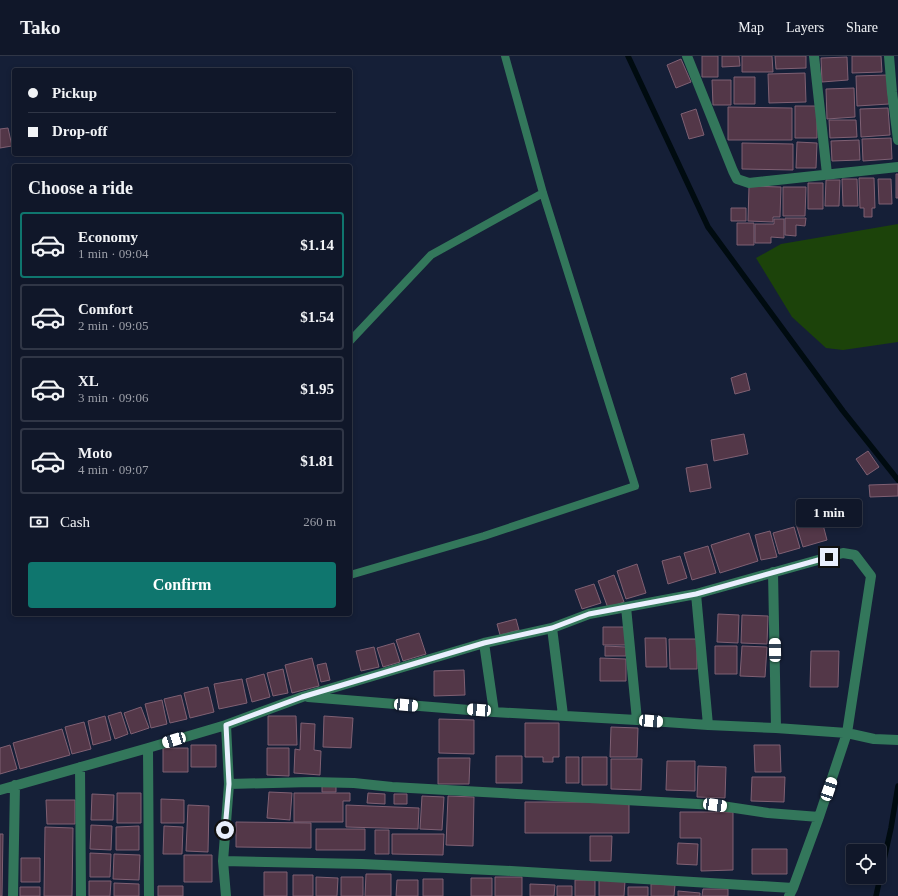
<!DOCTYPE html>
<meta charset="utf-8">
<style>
:root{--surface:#101729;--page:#1e2435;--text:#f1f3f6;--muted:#9c9fa8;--line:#303646;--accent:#0f766e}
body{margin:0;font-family:Georgia,serif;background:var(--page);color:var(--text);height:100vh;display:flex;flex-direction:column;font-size:15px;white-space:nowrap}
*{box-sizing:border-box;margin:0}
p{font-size:13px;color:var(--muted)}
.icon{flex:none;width:22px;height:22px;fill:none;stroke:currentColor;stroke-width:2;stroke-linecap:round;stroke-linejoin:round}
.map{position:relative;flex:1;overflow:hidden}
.drawer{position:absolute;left:12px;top:108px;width:340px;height:452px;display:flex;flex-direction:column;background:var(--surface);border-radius:4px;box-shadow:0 2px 6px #0003,0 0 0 1px var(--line)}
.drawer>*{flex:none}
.hud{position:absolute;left:12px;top:12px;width:340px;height:88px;border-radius:4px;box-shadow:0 2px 6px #0003,0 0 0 1px var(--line);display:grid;align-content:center;height:88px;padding:0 16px;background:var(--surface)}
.buttons{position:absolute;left:846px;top:788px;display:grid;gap:8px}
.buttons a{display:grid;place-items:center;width:40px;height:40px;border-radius:4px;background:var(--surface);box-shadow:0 2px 6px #0003,0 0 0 1px var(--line);font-size:20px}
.end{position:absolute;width:18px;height:18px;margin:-9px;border:5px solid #e9effd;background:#111;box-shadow:0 0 0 2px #111}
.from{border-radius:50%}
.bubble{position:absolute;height:28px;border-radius:4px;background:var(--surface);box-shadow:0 2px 6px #0003,0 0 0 1px var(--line);font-size:13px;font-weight:700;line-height:28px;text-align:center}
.car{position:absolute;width:12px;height:24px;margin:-12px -6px;border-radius:5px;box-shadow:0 0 3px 1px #0007;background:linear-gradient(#fff 24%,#345 0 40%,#fff 0 76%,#345 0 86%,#fff 0)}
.hud b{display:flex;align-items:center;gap:14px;height:38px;font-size:15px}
.hud b+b{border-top:1px solid var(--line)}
.hud i{width:10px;height:10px;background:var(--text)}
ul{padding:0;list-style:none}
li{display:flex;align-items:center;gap:12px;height:66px;margin:0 8px 6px;padding:0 8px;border:2px solid var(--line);border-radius:4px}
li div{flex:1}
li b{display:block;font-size:15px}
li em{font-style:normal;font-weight:700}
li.current{border-color:var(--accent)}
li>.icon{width:36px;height:36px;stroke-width:1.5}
h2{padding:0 16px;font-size:18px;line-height:48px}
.pay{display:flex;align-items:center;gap:10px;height:44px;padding:0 16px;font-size:15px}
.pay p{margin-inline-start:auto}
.primary-button{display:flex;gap:8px;margin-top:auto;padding:8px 16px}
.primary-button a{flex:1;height:46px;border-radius:4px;background:var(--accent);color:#fff;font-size:16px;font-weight:700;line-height:46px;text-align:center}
header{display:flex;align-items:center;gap:24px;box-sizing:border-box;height:56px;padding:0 20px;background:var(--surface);border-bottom:1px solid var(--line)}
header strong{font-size:19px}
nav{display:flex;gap:22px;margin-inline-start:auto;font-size:14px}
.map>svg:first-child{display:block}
.green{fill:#1c430a}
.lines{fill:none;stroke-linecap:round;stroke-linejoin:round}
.stream{stroke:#000b10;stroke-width:5.5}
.building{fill:#533748;stroke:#7f6073}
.service{stroke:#33775b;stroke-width:8}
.minor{stroke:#33775b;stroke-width:10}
.route{stroke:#e9effd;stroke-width:5}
</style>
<header>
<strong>Tako</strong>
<nav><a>Map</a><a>Layers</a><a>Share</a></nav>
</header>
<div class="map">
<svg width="898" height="840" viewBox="0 0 898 840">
<rect width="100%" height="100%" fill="#151f37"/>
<path class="green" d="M898,168V286L843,294L826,292L792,261L756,202L781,188Z"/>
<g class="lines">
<path class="stream" d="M628,0L708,171L843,355L898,424
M876,840L891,772L898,730"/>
</g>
<path class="building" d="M702,0H718V21H702Z
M722,0H739L740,10L722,11Z
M742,0H772L773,16H742Z
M775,0H806V12L776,13Z
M852,0H881L882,16L852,17Z
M847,1L848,24L822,26L821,2Z
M681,3L691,26L676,32L667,9Z
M805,17L806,46L769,47L768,18Z
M887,19L889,48L857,50L856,20Z
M734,21H755V48H734Z
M712,24H731V49H713Z
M854,32L855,61L827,63L826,33Z
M795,50H817V82H795Z
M728,51L792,52V84H728Z
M888,52L890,79L861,81L860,53Z
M696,53L704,79L689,83L681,58Z
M829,64H856L857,81L830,82Z
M8,72L12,90L0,92V73Z
M891,82L892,103L863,105L862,83Z
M859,84L860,104L832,105L831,85Z
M797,86L817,87L816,112H796Z
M742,87L793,88V114L742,113Z
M896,118H898V142H896Z
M859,122H874L875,152H872V161H864V152H860Z
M842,123H857L858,150H843Z
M878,123H891L892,148H879Z
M826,124H840L839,150H825Z
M808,127H823V153H808Z
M749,130L781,131L780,161H773V166L748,165Z
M783,131H806L805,160H783Z
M731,152H746V165H731Z
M785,162H806L805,170L796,169V180L785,179Z
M774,163H784V182L771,181V187H755V168H774Z
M737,167H754V189H737Z
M746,317L750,334L735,338L731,322Z
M744,378L748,398L714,405L711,384Z
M868,395L879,411L867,419L856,403Z
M707,408L711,432L690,436L686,412Z
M898,428V440L870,441L869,429Z
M821,461L827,484L803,491L796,468Z
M794,471L800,492L779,498L773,477Z
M770,475L777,501L761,504L755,479Z
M749,477L758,505L720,517L711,489Z
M708,490L716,517L692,524L684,497Z
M680,500L687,522L668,528L662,505Z
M637,508L646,537L626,543L617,515Z
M614,519L624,546L608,552L598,525Z
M594,528L601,547L582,553L575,534Z
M718,558L739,559L738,587L717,586Z
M742,559L768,560L767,588L741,587Z
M516,563L519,574L500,579L497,568Z
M603,571H626V589H603Z
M419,577L426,598L403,605L396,584Z
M645,582H666L667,611H646Z
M669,583H697V613H670Z
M394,587L400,606L383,611L377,592Z
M605,590L626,591V600H605Z
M715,590H737V618H715Z
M742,590L767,591L765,621L740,620Z
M374,591L379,611L361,615L356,595Z
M811,595H839L838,631H810Z
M312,602L319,630L292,637L285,609Z
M600,602L626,603V625H600Z
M326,607L330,624L321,626L317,609Z
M283,613L288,637L273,640L267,617Z
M464,614L465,639L434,640V615Z
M264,618L270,641L252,646L246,623Z
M242,623L247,647L219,653L214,628Z
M208,631L214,656L190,662L184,637Z
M181,639L187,663L170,667L164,643Z
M162,644L167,668L151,672L145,648Z
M141,651L149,672L131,678L124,657Z
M121,656L128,678L115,683L108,660Z
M105,660L111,684L93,689L88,665Z
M268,660H296L297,689H268Z
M324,660L353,662L351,692L323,691Z
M439,663L474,664V698L439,697Z
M84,666L91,693L72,698L65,671Z
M301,667L315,668L314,694L321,695L320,719L294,717L295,693L300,694Z
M525,667H559V701H553V706H543V701H525Z
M611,671L638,672L637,701H610Z
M62,673L70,699L20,713L13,687Z
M10,689L17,713L0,718V692Z
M191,689H216V711H191Z
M754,689H780L781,716H755Z
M163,692H188V716H163Z
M267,692H289V720L267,719Z
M496,700H522V727H496Z
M566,701H579V727H566Z
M582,701H607V729H582Z
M438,702H470L469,728H438Z
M611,703H642L641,734L611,733Z
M667,705H695V735L666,734Z
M698,710L726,711L725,742L697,741Z
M752,721H785L784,746L751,745Z
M322,729H336V736H322Z
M269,736L292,737L290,764L267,762Z
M117,737H141V767H117Z
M294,737H350V745H343V766H294Z
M368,737L385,738V748L367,747Z
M92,738L114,739L113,764H91Z
M394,738H407V748H394Z
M422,740L444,741L442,774L420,773Z
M448,740L474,741L473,790L446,789Z
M161,743L184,744V767H161Z
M46,744H75V768H47Z
M525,746H629V777H525Z
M188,749L209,750L208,796L186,795Z
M346,749L419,752L418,773L346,771Z
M680,756H733V814L701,815V782H680Z
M236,766L311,767V792L236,791Z
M91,769L112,770L111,794L90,793Z
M139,770V794H116V771Z
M164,770L183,771L182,798H163Z
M45,771L73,772L72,840H44Z
M316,773H365V794H316Z
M375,774H389V798H375Z
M0,778H3L2,840H0Z
M392,778H444L443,799L392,798Z
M590,780H612L611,805H590Z
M678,787L698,788L697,809L677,808Z
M752,793H787V818H752Z
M90,797L111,798L110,821H90Z
M114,798L140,799L139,824L113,823Z
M184,799H212V826H184Z
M21,802H40V826H21Z
M264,816H287V840H264Z
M366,818H391V840H365Z
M293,819H313V840H293Z
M316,821L338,822L337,840H316Z
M341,821H363V840H341Z
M495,821H522V840H495Z
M471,822H492V840H471Z
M423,823H443V840H423Z
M397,824H418V840H396Z
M575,824H595V840H575Z
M599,824L625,825L624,840H599Z
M89,825H111L110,840H89Z
M114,827L139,828V840H114Z
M530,828L555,829L554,840H530Z
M651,828L675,829L674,840H651Z
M158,830H183V840H158Z
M557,830H572V840H557Z
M20,831H40V840H20Z
M628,831H648V840H628Z
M703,833H728V840H702Z
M678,835L700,837V840H678Z"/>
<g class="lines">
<path class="service" d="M350,285L431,199L543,137
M350,519L484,480L635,430L543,137L505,0"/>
<path class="minor" d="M687,0L733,115L737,123L749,127L898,111
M814,0L827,118
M889,0L892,36L898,84
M773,516L776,672
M696,538L708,669
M626,551L637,664
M552,572L563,659
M484,587L494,656
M308,641L494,656L637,664L708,669L776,672L847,677L874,683L898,684
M148,692L149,840
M80,711L81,840
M229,728L311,726L354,727L392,731L715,749L768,757L819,761
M0,734L148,692L226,669L302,641L484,587L552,572L589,558L696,538L843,497L855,499L871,520L847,677L819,761L793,832L789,840
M223,805L362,808L511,815L793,832
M13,840L15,729
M226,840L223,805L229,728L226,669"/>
</g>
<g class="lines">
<path class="route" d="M225,774L229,728L226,669L302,641L484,587L552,572L589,558L696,538L829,501"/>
</g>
</svg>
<div class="buttons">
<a><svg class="icon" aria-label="locate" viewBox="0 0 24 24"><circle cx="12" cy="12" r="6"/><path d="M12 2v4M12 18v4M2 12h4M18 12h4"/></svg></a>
</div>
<i class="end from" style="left:225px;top:774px"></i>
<i class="end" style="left:829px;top:501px"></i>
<div class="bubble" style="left:796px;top:443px;width:66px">1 min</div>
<i class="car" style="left:775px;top:594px;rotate:359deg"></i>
<i class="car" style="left:406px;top:649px;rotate:95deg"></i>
<i class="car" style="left:479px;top:654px;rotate:274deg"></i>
<i class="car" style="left:651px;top:665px;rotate:94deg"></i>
<i class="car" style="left:174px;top:684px;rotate:253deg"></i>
<i class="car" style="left:829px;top:733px;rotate:19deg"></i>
<i class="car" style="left:715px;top:749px;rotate:98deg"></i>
<div class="hud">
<b><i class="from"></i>Pickup</b>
<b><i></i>Drop-off</b>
</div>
<section class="drawer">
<h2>Choose a ride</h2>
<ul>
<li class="current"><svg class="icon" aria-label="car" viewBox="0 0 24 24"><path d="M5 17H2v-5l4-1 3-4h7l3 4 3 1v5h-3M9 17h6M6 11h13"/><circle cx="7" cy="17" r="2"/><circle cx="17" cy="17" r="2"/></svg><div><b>Economy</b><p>1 min · 09:04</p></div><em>$1.14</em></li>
<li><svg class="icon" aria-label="car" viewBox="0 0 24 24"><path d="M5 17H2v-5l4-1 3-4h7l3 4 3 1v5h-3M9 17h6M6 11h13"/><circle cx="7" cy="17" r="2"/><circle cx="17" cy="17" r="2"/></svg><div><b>Comfort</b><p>2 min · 09:05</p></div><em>$1.54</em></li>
<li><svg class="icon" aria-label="car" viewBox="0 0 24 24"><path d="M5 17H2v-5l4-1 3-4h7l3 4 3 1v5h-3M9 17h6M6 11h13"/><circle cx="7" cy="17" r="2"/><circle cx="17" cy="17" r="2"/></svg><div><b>XL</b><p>3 min · 09:06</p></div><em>$1.95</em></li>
<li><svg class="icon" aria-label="car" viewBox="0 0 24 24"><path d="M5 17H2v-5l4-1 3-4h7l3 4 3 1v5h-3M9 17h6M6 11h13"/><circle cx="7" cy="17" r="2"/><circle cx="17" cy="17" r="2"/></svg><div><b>Moto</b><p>4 min · 09:07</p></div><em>$1.81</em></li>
</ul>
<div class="pay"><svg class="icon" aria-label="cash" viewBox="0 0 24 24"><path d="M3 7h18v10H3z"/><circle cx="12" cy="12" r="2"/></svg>Cash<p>260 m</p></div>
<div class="primary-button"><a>Confirm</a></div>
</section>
</div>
